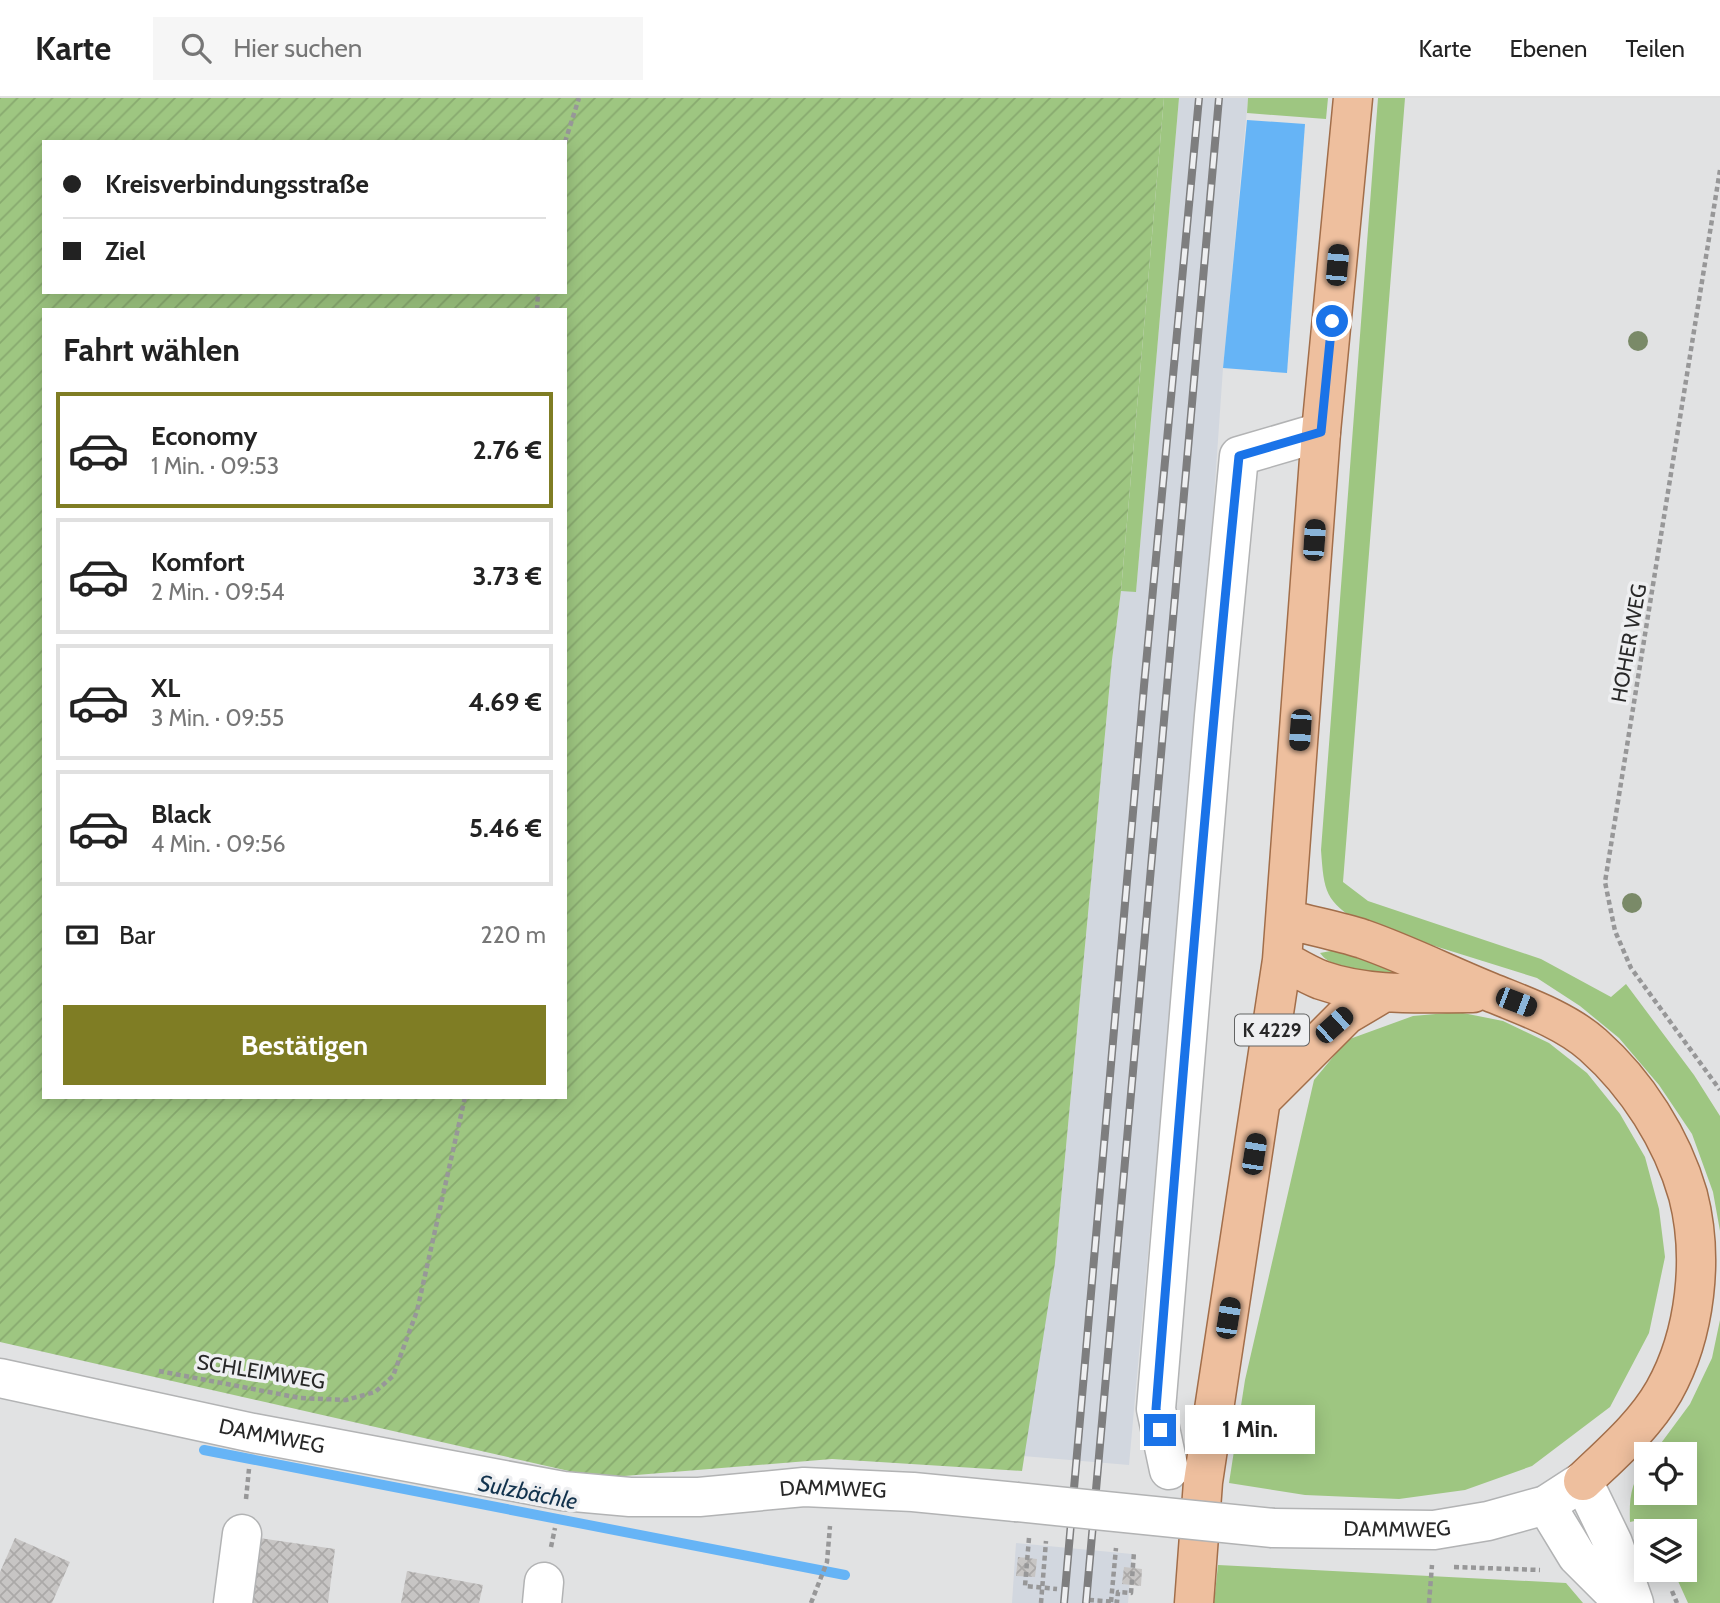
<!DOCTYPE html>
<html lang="de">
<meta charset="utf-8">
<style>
:root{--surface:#fff;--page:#f6f6f6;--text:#222;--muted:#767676;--line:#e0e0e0;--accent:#7f7d24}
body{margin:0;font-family:Cabin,sans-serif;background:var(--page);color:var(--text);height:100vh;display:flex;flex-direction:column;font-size:26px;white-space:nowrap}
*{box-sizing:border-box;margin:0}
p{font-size:23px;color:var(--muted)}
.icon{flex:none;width:38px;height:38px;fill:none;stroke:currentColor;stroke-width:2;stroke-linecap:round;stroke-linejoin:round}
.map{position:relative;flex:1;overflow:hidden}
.details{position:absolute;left:42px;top:210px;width:525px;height:791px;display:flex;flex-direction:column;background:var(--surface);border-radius:0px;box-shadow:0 4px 18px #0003}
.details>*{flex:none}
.banner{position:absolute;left:42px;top:42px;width:525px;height:154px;border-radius:0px;box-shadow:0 4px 18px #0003;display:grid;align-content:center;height:154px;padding:0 21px;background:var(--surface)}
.tools{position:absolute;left:1634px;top:1344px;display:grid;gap:14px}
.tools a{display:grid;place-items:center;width:63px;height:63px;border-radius:0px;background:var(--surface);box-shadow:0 4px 18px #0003;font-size:35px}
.end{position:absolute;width:32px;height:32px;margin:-16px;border:9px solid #1a73e8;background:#fff;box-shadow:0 0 0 4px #fff}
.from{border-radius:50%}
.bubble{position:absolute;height:49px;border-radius:0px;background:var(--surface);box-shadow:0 4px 18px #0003;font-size:23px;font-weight:700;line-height:49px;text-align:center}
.car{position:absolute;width:21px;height:42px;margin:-21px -10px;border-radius:9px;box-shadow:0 0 5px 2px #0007;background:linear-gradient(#222 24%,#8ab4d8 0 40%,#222 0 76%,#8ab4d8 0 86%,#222 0)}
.banner b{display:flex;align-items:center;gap:24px;height:66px;font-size:26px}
.banner b+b{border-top:2px solid var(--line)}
.banner i{width:18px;height:18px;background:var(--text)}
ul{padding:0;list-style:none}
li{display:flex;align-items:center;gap:21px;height:116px;margin:0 14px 10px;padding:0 7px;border:4px solid var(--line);border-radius:0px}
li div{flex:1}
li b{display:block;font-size:26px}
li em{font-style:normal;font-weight:700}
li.active{border-color:var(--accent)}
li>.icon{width:63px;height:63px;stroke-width:1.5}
h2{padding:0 21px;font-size:32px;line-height:84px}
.pay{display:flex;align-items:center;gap:18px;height:77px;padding:0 21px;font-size:26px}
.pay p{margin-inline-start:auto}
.primary-button{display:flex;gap:14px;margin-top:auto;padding:14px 21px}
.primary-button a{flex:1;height:80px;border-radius:0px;background:var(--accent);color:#fff;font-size:28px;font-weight:700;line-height:80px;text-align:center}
header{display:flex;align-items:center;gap:42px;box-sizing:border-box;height:98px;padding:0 35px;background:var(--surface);border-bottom:2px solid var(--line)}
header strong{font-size:33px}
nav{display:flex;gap:38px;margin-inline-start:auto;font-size:24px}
.search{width:490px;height:63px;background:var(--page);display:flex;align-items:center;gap:18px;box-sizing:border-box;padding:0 24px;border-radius:0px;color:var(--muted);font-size:26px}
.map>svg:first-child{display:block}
.built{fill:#d2d7df}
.grass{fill:#9ec681}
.garden{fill:url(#garden-furrows);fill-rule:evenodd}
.water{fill:#66b4f6}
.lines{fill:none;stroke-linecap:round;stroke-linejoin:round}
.stream{stroke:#66b4f6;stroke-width:10}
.building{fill:url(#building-cross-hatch)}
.minor-casing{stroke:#b2b3b4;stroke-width:41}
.major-casing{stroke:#a26e4a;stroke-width:41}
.path{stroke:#979798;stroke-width:4.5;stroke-dasharray:5 3.5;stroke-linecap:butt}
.minor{stroke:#fff;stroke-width:38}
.major{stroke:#eebf9e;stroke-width:38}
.rail-casing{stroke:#7e7e7f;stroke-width:8}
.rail{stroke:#eeeff1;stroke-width:5;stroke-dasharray:16;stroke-linecap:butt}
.minor-bridge-casing{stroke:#b2b3b4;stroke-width:41;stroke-linecap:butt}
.minor-bridge{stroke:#fff;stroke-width:38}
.tree{fill:#7a8a68}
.route{stroke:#1a73e8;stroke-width:9}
.labels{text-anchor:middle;stroke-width:7;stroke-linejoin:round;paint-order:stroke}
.shield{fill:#eeeff1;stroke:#636464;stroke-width:2}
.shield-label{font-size:19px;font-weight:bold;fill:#282828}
.street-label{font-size:21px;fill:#282828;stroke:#eeeff1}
.water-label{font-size:23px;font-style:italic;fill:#11324d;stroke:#eeeff1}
</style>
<header>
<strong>Karte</strong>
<div class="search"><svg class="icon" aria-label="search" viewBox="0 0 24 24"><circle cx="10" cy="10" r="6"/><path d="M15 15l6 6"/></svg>Hier suchen</div>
<nav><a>Karte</a><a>Ebenen</a><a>Teilen</a></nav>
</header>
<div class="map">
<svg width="1720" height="1505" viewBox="0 0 1720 1505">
<defs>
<pattern id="garden-furrows" width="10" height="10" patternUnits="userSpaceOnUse" patternTransform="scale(1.75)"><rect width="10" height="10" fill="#9ec681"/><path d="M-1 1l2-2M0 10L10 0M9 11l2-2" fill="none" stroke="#88aa6f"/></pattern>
<pattern id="building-cross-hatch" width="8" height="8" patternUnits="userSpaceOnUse" patternTransform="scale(1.75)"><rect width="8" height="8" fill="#c7c5c4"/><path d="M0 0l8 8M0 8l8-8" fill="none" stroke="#aba9a8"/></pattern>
</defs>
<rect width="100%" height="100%" fill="#e1e2e3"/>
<path class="built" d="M1179,0H1248L1223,270L1207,501L1129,1367L1023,1358L1055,1165L1112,562L1121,493H1136Z
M1016,1445L1132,1456L1128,1505H1012Z"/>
<path class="grass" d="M1164,0H1179L1136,494L1121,493Z
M1248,0H1328L1326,21L1247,15Z
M1378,0H1405L1343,784L1368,803L1541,861L1611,899L1626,886L1694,977L1720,1018V1133L1713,1094L1692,1036L1659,987L1619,940L1580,908L1537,880L1361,825C1325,803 1324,794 1321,752Z
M1336,852L1421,879C1393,877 1337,879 1320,855Z
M1458,914L1503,923L1549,945L1587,975L1620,1016L1645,1059L1659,1111L1665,1159L1649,1235L1610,1309L1532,1368L1465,1392L1399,1401L1305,1397L1229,1385L1245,1282L1314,982L1347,942L1413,918Z
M1720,1222V1505H1688L1673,1472H1685V1433H1655C1647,1423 1642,1421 1630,1424C1629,1400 1631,1383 1647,1364V1395H1685V1356H1653L1690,1306L1712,1260Z
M1218,1467L1566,1485L1583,1505H1214Z"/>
<path class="garden" d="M0,0H1164L1121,493L1112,562L1055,1165L1022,1373L832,1361L600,1380L0,1244ZM44,44H565V194H44ZM44,212H565V999H44Z"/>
<path class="water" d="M1247,22L1305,26L1287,275L1223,270Z"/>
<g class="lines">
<path class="stream" d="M204,1352L845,1477"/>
</g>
<path class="building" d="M252,1439L335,1451L328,1505H243Z
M15,1440L70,1464L52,1505H0V1474Z
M1018,1459L1037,1461L1035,1479L1016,1478Z
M1124,1469L1142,1471L1141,1488L1122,1486Z
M407,1473L483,1487L479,1505H401Z"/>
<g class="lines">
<defs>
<g id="minor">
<path id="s1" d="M0,1280L253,1335L563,1393L630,1399H699L804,1389L913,1394L1016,1404"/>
<path d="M1169,1372L1156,1311L1214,618L1239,358L1321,334"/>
<path d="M1546,1407L1577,1458L1624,1505"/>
<path id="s2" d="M1273,1430L1434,1432L1488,1423L1546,1407L1583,1383L1613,1445L1634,1505"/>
<path d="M233,1505L242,1436"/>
<path d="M542,1505L544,1484"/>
</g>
<path id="major" d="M1286,821C1311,828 1338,833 1363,841C1406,856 1448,877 1490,894C1524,908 1565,922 1593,947C1637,986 1672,1041 1688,1097C1704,1159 1696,1236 1664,1293C1644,1328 1612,1355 1583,1383
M1282,862C1295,869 1308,877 1321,882C1369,899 1423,895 1473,895
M1262,1001L1346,917L1383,895
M1194,1505L1203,1384L1282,862L1321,334L1353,0"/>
</defs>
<use href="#minor" class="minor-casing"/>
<use href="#major" class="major-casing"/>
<path class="path" d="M565,44L579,0
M1720,72L1605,784L1615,833L1631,870L1720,992
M537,212L538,194
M159,1273L300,1300L346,1302L375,1294L393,1278L417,1213L465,999
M246,1401L249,1371
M1029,1440L1025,1488L1057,1491
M551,1449L555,1430
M1454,1469L1540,1472
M1672,1493L1677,1505
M1089,1502L1117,1504L1118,1494L1131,1495L1134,1454
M1111,1504L1116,1450
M811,1505L827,1464L830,1428
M1041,1505L1046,1443
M1429,1505L1432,1467"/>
<use href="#minor" class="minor"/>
<use href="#major" class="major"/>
<defs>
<path id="rail" d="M1064,1505L1144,588L1199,0
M1086,1505L1219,0"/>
</defs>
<use href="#rail" class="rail-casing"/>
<use href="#rail" class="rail"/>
<defs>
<path id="minor-bridge" d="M1016,1404L1273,1430"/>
</defs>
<use href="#minor-bridge" class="minor-bridge-casing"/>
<use href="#minor-bridge" class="minor-bridge"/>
</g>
<g class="tree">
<circle cx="1638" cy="243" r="10"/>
<circle cx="1632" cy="805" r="10"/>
</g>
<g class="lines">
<path class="route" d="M1160,1332L1156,1311C1181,993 1207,675 1239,358L1321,334L1332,223"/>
</g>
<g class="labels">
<rect class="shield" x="1235" y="916.5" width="74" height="31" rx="5"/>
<g class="shield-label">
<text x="1272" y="939">K 4229</text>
</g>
<g class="street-label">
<text transform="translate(1629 545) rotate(-80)" y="7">HOHER WEG</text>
<text transform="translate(261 1274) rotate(9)" y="7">SCHLEIMWEG</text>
<text dy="7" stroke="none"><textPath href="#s1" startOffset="278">DAMMWEG</textPath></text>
<text dy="7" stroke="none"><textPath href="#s1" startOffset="845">DAMMWEG</textPath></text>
<text dy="7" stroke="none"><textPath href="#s2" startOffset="124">DAMMWEG</textPath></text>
</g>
<g class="water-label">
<text transform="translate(528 1394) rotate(11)" y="8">Sulzbächle</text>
</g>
</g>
</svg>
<div class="tools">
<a><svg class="icon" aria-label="locate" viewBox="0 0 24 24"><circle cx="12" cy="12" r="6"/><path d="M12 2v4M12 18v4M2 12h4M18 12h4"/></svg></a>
<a><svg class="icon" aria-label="layers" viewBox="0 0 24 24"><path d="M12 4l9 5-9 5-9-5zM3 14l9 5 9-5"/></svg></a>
</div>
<i class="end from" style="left:1332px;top:223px"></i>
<i class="end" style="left:1160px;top:1332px"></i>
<div class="bubble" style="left:1185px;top:1307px;width:130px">1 Min.</div>
<i class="car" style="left:1337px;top:167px;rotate:5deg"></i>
<i class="car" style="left:1314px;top:442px;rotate:4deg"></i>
<i class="car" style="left:1300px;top:632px;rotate:184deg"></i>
<i class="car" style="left:1516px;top:904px;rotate:111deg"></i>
<i class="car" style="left:1334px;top:927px;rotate:48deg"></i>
<i class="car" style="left:1254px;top:1056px;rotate:9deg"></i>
<i class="car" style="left:1228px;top:1220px;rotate:9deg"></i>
<div class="banner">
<b><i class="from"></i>Kreisverbindungsstraße</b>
<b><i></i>Ziel</b>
</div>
<section class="details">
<h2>Fahrt wählen</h2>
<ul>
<li class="active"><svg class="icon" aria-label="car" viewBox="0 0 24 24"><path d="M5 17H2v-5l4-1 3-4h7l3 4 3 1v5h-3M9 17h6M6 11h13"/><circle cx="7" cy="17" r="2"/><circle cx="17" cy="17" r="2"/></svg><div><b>Economy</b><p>1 Min. · 09:53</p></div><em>2.76 €</em></li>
<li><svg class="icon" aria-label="car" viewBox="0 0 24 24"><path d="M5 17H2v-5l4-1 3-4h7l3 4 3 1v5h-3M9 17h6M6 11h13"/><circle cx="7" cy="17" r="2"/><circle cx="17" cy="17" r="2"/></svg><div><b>Komfort</b><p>2 Min. · 09:54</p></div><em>3.73 €</em></li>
<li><svg class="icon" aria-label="car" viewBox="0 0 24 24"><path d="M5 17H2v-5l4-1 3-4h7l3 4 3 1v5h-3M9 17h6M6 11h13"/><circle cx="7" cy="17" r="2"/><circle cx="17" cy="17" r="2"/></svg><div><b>XL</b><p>3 Min. · 09:55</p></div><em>4.69 €</em></li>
<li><svg class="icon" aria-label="car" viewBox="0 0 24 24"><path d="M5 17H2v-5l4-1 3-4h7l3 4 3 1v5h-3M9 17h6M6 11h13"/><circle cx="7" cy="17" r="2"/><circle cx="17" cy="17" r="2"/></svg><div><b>Black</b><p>4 Min. · 09:56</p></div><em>5.46 €</em></li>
</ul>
<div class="pay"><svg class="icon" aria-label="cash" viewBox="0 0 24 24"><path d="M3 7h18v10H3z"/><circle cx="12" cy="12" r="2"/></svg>Bar<p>220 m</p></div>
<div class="primary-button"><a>Bestätigen</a></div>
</section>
</div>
